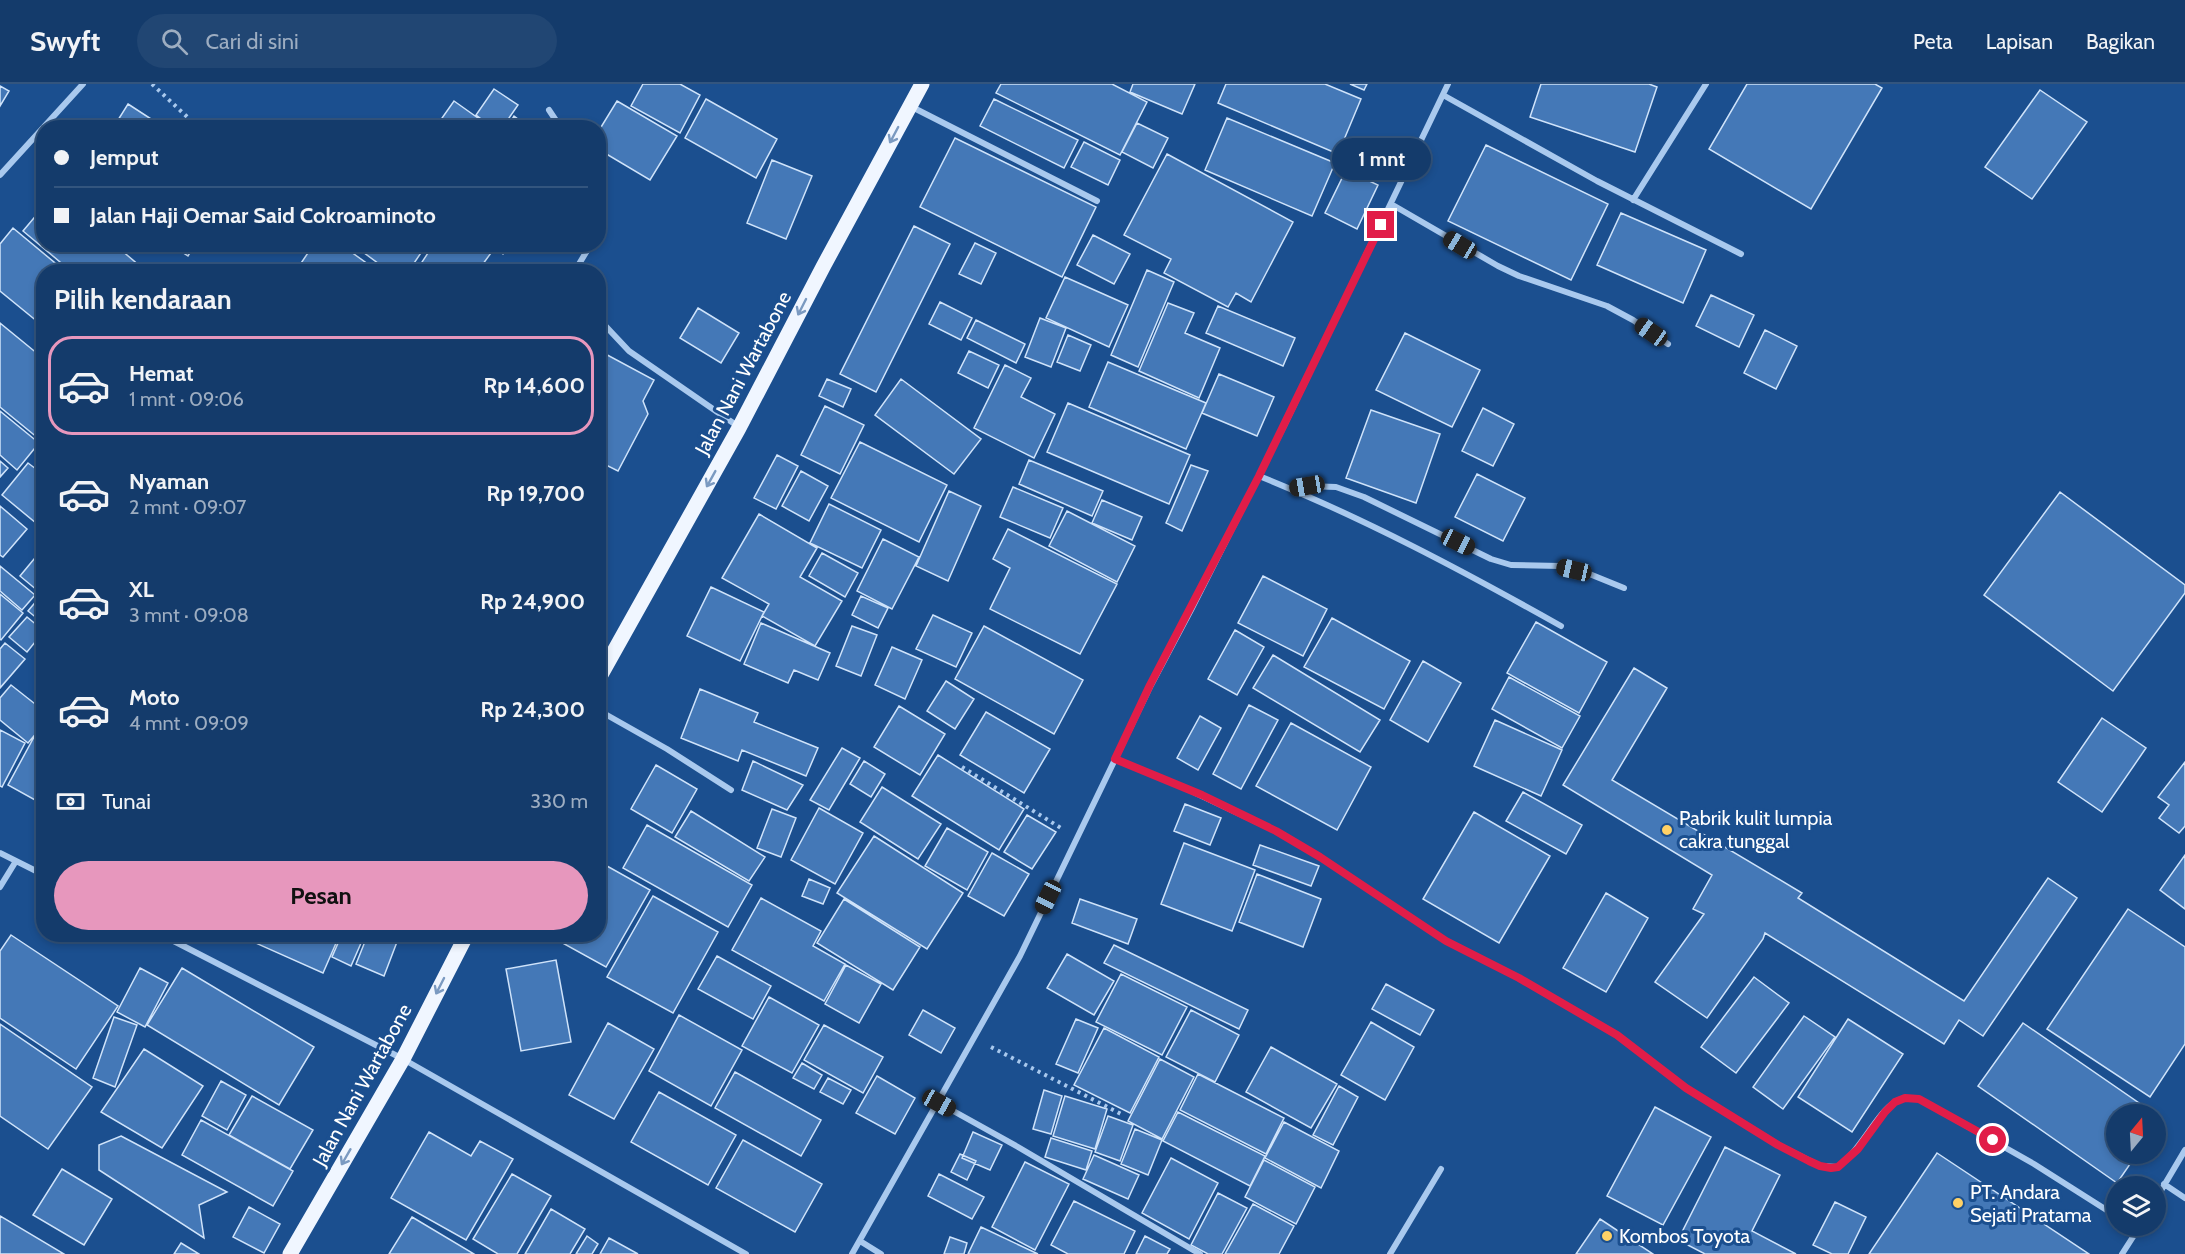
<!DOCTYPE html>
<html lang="id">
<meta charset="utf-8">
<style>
:root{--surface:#143b6b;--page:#214673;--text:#f1f3f6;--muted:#9dadc1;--line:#33557e;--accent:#e797bd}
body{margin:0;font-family:Cabin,sans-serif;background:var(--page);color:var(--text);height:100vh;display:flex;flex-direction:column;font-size:22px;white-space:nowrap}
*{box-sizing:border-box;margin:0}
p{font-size:20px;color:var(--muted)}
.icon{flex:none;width:33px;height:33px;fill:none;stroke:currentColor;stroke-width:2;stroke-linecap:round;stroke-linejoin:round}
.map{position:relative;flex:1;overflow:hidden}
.side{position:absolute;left:36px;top:180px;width:570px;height:678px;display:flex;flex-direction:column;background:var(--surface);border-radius:24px;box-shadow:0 3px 9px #0003,0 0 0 2px var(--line)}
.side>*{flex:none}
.hud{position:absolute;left:36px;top:36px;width:570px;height:132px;border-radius:24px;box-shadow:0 3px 9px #0003,0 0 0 2px var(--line);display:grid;align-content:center;height:132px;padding:0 18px;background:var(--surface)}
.needle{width:39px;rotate:18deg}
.tools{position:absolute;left:2106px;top:1020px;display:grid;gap:12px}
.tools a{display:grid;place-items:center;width:60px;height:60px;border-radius:50%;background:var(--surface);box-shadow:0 3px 9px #0003,0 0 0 2px var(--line);font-size:30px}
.end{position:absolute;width:27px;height:27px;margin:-14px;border:8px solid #e11d48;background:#fff;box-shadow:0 0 0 3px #fff}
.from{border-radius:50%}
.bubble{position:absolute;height:42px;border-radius:21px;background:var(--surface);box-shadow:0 3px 9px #0003,0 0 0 2px var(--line);font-size:20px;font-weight:700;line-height:42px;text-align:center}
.car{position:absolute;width:18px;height:36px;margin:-18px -9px;border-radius:8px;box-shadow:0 0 4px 2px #0007;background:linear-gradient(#222 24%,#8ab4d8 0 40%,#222 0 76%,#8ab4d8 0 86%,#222 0)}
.hud b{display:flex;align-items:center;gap:21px;height:57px;font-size:22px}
.hud b+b{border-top:2px solid var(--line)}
.hud i{width:15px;height:15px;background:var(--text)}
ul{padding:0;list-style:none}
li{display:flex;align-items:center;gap:18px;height:99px;margin:0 12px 9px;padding:0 6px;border:3px solid transparent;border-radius:24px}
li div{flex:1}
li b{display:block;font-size:22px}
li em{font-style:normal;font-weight:700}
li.on{border-color:var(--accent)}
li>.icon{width:54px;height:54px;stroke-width:1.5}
h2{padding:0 18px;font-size:27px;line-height:72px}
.pay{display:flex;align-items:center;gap:15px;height:66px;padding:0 18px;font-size:22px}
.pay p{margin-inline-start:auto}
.button{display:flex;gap:12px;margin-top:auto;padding:12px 18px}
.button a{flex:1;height:69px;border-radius:36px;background:var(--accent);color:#111;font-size:24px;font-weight:700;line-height:69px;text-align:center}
header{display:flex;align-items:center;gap:36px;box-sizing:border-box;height:84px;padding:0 30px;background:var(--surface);border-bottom:2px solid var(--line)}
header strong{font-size:28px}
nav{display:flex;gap:33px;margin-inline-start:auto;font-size:21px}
.search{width:420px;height:54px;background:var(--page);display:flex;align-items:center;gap:15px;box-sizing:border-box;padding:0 21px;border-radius:33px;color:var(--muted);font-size:22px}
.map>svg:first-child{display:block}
.building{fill:#4478b7;stroke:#cfe3fa;stroke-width:1.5}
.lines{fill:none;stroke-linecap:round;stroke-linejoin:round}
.path{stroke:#a9c9ee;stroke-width:4;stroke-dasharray:3 4.5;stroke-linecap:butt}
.minor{stroke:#a9c9ee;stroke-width:6}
.primary{stroke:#f0f6ff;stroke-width:15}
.oneway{stroke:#7b9ac1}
.route{stroke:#e11d48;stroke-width:8}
.poi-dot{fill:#ffd166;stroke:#1b4f8f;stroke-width:2}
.labels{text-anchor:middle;stroke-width:6;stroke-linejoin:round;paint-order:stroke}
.street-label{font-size:20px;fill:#fff;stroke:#1b4f8f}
.poi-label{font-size:20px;fill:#fff;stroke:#1b4f8f;text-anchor:start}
</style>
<header>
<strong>Swyft</strong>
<div class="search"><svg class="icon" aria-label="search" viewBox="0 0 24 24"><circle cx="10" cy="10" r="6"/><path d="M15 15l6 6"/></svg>Cari di sini</div>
<nav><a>Peta</a><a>Lapisan</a><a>Bagikan</a></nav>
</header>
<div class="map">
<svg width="2185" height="1170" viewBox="0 0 2185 1170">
<rect width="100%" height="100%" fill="#1b4f8f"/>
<path class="building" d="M643,0H680L700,11L680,49L631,22Z
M1001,0H1112L1147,18L1120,71L996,9Z
M1133,0H1195L1182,30L1130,8Z
M1226,0H1325L1361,15L1338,70L1218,19Z
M1350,0H1367L1364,6Z
M1541,0H1649L1657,3L1635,68L1530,33Z
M1747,0H1875L1882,4L1811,125L1709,65Z
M0,2L9,7L0,22Z
M494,5L518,21L502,44H493L476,31Z
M2040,6L2087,38L2032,115L1985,83Z
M706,15L777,55L756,94L685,54Z
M994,15L1078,56L1064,84L980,42Z
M454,17L492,44H435Z
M617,17L677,52L650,96L598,65V48Z
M128,20L165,44H113Z
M514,32L530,44H507Z
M1227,34L1335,79L1312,132L1205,86Z
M1137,39L1168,54L1153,84L1122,68Z
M955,54L1096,123L1062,193L920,123Z
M1084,58L1120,76L1108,101L1071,83Z
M1486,61L1608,120L1571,196L1448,137Z
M1167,70L1293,138L1251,218L1236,209L1228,223L1164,189L1171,175L1124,151Z
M772,76L812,92L786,155L747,139Z
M1346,86L1378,101L1357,145L1325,129Z
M44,122V160H114L147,188H72L23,147Z
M1621,129L1706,166L1683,219L1597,181Z
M914,142L950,160L876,308L840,290Z
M13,144L66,188H44V243L0,207V160Z
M1093,151L1130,170L1114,200L1077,181Z
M975,159L996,169L981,200L959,190Z
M170,160H195L188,172Z
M314,160H340L379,188H295Z
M352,160H427L408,188H390Z
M434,160H479L491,169L477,188H429L420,181Z
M490,160H510L503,170Z
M1147,186L1174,198L1138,283L1111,271Z
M1065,193L1128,221L1109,263L1046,234Z
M1711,211L1754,231L1739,263L1696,242Z
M940,218L972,234L961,256L929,240Z
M1168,219L1194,229L1185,249L1220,264L1199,314L1139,287Z
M1218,222L1295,254L1283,282L1206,249Z
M698,224L739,249L721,279L680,254Z
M1040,234L1066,244L1051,283L1025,273Z
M976,236L1025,260L1016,279L967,254Z
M0,239L44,275V359L0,323Z
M1765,246L1797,262L1776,305L1744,289Z
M1405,249L1480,286L1452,343L1376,306Z
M1068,251L1091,261L1080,287L1057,278Z
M598,266L654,296L643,317L648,330L618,387L598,377Z
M969,267L999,281L988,304L958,289Z
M1108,278L1206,319L1186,365L1089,323Z
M1005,281L1031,294L1021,313L1055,330L1034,374L974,344Z
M1219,290L1274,313L1257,352L1202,329Z
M827,295L851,305L843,323L819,312Z
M901,295L981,355L954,390L875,331Z
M1068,319L1190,371L1169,420L1047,368Z
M825,322L864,341L840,390L801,371Z
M1483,324L1514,340L1493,382L1462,367Z
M1371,326L1440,350L1416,419L1346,394Z
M0,327L39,359L17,386L0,371Z
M860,358L947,401L919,458L831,414Z
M777,371L798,382L776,425L754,414Z
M1029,376L1103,407L1092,432L1019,400Z
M0,377L8,384L0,393Z
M28,379L44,391V442L42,444L2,411Z
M1191,381L1208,387L1182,447L1166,439Z
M801,387L828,402L809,437L782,422Z
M1477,390L1525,414L1503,457L1455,433Z
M1013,403L1063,424L1050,454L1000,433Z
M949,407L981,422L948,497L916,482Z
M2060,408L2185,501V509L2113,607L1984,511Z
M1102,416L1142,433L1132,456L1092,439Z
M829,420L881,446L862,484L810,459Z
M0,422L27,445L3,473L0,471Z
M1067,427L1135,462L1117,498L1049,462Z
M759,430L817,464L800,493L842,517L815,562L762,532L769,520L722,494Z
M1008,445L1117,500L1080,570L990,525L1010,484L993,475Z
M883,455L919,473L892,525L857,507Z
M44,463V512L20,492Z
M822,469L858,489L845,513L809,492Z
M0,482L35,511L22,526L0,507Z
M1263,492L1327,525L1303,572L1238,539Z
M711,503L764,528L740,577L687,552Z
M0,510L23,529L1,556L0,555Z
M861,512L888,524L878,544L852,531Z
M38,515L44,520V540L28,527Z
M933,531L972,549L956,583L916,565Z
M27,533L44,547L27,568L9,553Z
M1332,534L1410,577L1384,625L1304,583Z
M1536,538L1607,578L1579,629L1507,589Z
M761,539L830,569L818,596L794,586L788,599L744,580Z
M852,542L877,551L861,592L836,582Z
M984,542L1083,596L1054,650L955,595Z
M1235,546L1264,563L1237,611L1208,595Z
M5,559L25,575L0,604V565Z
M892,563L922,576L905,615L875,601Z
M1273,571L1380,636L1360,668L1253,604Z
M1423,577L1461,599L1428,658L1390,636Z
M1634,584L1667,604L1612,696L1802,809L1798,814L1964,917L2048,794L2077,814L1983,952L1959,936L1944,960L1765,849L1763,855L1707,934L1655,898L1704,830L1693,825L1712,791L1563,701Z
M1509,593L1580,632L1562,664L1492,625Z
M946,597L974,615L955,645L927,627Z
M11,601L44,627V640L28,659L0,636V614Z
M700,605L758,629L754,638L818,664L806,692L742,666L738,677L681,654Z
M1249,621L1278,636L1241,705L1213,690Z
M899,622L945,650L920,691L874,663Z
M986,628L1050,665L1024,709L960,671Z
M1200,632L1221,644L1198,686L1177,674Z
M2102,634L2146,664L2102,728L2058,698Z
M1495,636L1562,666L1541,712L1474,682Z
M1291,639L1371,683L1337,746L1256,702Z
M0,646L25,659L2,703L0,702Z
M34,653L44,658V721L8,701Z
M842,664L860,674L829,726L810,716Z
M938,671L1024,725L999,766L912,712Z
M753,677L803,701L787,726L742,706Z
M864,677L885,690L871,713L850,700Z
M2185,678V742L2179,749L2159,734L2169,721L2158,713Z
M656,681L697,705L672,749L631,725Z
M882,703L941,740L918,775L860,738Z
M1523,708L1582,741L1566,770L1506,737Z
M1185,720L1221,734L1210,761L1174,747Z
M819,724L863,749L835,800L791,776Z
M772,725L796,734L781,773L757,764Z
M691,727L765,773L749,797L675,753Z
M1474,728L1550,772L1499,859L1423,815Z
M1027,731L1056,748L1032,785L1004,768Z
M647,741L752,801L728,843L623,784Z
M947,744L988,768L967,806L925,782Z
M874,752L963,809L927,865L837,809Z
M1184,759L1255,786L1232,847L1161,820Z
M1260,761L1319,782L1311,802L1253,781Z
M992,769L1029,790L1004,832L968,812Z
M2185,771V825L2160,806Z
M598,777L650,806L606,883L548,851L598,850Z
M1257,790L1321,815L1303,863L1239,838Z
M809,795L830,804L823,820L802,812Z
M1606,809L1648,834L1606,908L1563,884Z
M653,812L718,848L673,929L607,893Z
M761,814L821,847L813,862L845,880L824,917L732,866Z
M844,815L920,863L893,906L817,859Z
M1080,815L1137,835L1128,860L1072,839Z
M2128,825L2185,863V960L2150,1013L2047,945Z
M252,850H340L323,889L249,856Z
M342,850H365L351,882L332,873Z
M368,850H400L384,892L356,880Z
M11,851L118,922L76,985L0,934V867Z
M1114,861L1248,926L1239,945L1104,879Z
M1067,870L1114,897L1094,931L1047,904Z
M717,872L771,902L753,935L698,905Z
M556,876L571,958L521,967L506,885Z
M846,881L881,900L859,939L825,920Z
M140,884L168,899L145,943L117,928Z
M182,884L314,963L279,1021L147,941Z
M1121,890L1187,923L1162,971L1096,938Z
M1754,893L1789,919L1736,989L1701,963Z
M1386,900L1434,926L1420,951L1372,925Z
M769,913L819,941L792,989L742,962Z
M923,926L955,944L941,969L909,951Z
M1191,926L1239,951L1215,998L1166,973Z
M679,931L742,966L711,1022L649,987Z
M1804,932L1835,953L1783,1025L1753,1003Z
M114,933L137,941L115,1003L93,994Z
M1076,935L1098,944L1078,989L1056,980Z
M1848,935L1903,970L1852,1048L1798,1013Z
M1371,938L1414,963L1385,1016L1341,991Z
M608,939L654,965L614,1035L569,1011Z
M2023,939L2155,1030H2116V1070H2137L2117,1099L1978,1002Z
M0,940L92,1003L48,1065L0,1032Z
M824,941L883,973L863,1009L804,976Z
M1104,944L1159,973L1130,1029L1074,1001Z
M1271,963L1337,1000L1311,1044L1246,1008Z
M144,965L203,1002L162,1064L101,1028Z
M1160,975L1194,993L1162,1055L1128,1037Z
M802,979L822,991L814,1005L793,994Z
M735,988L821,1036L801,1072L715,1024Z
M1198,990L1284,1034L1266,1070L1180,1026Z
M877,992L915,1014L895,1050L856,1029Z
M828,994L851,1006L843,1020L820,1008Z
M221,997L246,1011L227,1046L202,1032Z
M1339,1002L1358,1013L1333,1061L1313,1051Z
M1044,1006L1062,1012L1051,1050L1033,1045Z
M659,1008L736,1051L708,1101L631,1058Z
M252,1012L313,1046L290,1085L229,1051Z
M1065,1012L1107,1025L1095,1065L1053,1052Z
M1655,1023L1711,1053L1663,1141L1607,1112Z
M1178,1028L1265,1072L1250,1102L1163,1057Z
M2156,1031L2162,1035L2156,1044Z
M1108,1032L1133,1041L1120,1077L1095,1068Z
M201,1036L293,1087L273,1122L182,1071Z
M1284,1038L1339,1067L1321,1104L1265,1074Z
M1135,1045L1162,1056L1148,1091L1121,1080Z
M429,1048L471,1072L480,1057L513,1075L466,1156L391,1114Z
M973,1048L1002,1061L990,1086L962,1074Z
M121,1052L227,1108L199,1121L204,1154L99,1086V1061Z
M1051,1054L1092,1067L1086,1086L1045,1073Z
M743,1056L822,1100L795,1148L716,1104Z
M1725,1063L1780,1091L1752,1147L1796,1170H1705L1678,1156Z
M1937,1069L2089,1170H1869Z
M960,1070L976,1077L967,1096L951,1088Z
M1094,1071L1139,1091L1128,1115L1083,1095Z
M1171,1074L1218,1099L1189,1155L1142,1129Z
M1264,1076L1315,1103L1296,1140L1245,1113Z
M1025,1078L1069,1100L1035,1166L992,1143Z
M62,1085L112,1115L84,1161L33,1131Z
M512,1090L551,1112L517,1170H498L473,1155Z
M939,1090L984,1113L972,1135L928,1112Z
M1218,1109L1247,1124L1222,1170H1208L1191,1161Z
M1074,1117L1135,1147L1124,1170H1068L1051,1161Z
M1835,1118L1866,1133L1848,1170H1832L1813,1161Z
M1253,1120L1294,1142L1279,1170H1225Z
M249,1123L280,1140L264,1169L233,1153Z
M551,1125L585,1145L570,1170H525Z
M0,1132L64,1170H0Z
M412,1133L474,1170H389Z
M1600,1135L1653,1170H1576Z
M981,1143L1038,1170H968Z
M587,1152L598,1160L592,1170H576Z
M1145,1152L1170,1165L1167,1170H1136Z
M950,1153L967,1159L964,1170H944Z
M609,1154L638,1170H600Z
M181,1159L199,1170H174Z"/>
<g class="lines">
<path class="path" d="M152,0L199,44
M962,683L1061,744
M991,963L1123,1031"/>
<path class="minor" d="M1443,11L1597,97L1741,170
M910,22L1097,117
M549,26L561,44
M0,91L83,0
M598,104C605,117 604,133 598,146
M1633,116L1706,0
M1391,120L1498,182L1519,192L1607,222L1633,236L1668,260
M577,188L579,180L591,160
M598,234L629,267L739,343
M1259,392C1362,433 1465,488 1561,542
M1291,405L1307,402L1336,403L1364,413L1491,475L1511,481L1560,482L1587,489L1624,504
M598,626L667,665L731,706
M1115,675L1183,703L1276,747L1320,773L1446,857L1519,894L1617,951L1686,1004L1778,1061L1820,1082L1838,1083C1861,1066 1876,1030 1895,1018C1903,1013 1911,1014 1919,1015L2034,1080L2116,1132
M0,769L44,791
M0,803L16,777
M160,850L403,975L746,1170
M939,1019L1018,1063L1200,1170
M2164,1100L2185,1114
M2156,1115L2185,1066
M860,1157L881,1170
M852,1170L1020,872L1151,601L1192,524L1283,344L1448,0
M1390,1170L1441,1085
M2122,1170L2140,1142"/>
<path class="primary" d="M598,596L739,344L823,183L922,0
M290,1170L403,975L467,850"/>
</g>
<defs><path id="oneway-shaft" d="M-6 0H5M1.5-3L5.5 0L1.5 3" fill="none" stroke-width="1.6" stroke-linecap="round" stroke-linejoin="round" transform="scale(1.5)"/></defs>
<g class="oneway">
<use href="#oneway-shaft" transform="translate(894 51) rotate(118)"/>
<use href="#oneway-shaft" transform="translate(802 223) rotate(117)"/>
<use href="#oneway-shaft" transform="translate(711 395) rotate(119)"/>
<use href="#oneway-shaft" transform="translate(440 902) rotate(117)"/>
<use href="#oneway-shaft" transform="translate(346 1073) rotate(120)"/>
</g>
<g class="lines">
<path class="route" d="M1381,141L1259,392L1150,601L1115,675L1202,711L1276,747L1320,773L1446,857L1519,894L1617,951L1686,1004L1778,1061L1809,1077L1820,1082L1831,1084L1838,1083L1858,1065L1885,1028L1895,1018L1905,1014L1919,1015L1993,1056"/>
</g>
<g class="poi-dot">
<circle cx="1667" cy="746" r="6"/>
<circle cx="1958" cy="1119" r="6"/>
<circle cx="1607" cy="1152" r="6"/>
</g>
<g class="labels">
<g class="street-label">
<text transform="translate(743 289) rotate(-62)" y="7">Jalan Nani Wartabone</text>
<text transform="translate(362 1001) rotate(-61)" y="7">Jalan Nani Wartabone</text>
</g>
<g class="poi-label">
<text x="1679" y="741">Pabrik kulit lumpia<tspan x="1679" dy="23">cakra tunggal</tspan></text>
<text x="1970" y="1115">PT. Andara<tspan x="1970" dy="23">Sejati Pratama</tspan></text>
<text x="1619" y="1159">Kombos Toyota</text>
</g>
</g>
</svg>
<div class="tools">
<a><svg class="needle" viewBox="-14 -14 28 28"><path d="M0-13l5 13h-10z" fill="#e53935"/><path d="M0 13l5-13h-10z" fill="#9dadc1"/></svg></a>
<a><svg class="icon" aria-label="layers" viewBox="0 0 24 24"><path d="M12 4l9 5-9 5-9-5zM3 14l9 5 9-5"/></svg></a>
</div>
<i class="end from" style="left:1993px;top:1056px"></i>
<i class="end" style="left:1381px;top:141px"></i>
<div class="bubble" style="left:1332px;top:54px;width:99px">1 mnt</div>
<i class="car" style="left:1460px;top:161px;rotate:301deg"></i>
<i class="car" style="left:1651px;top:248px;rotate:305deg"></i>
<i class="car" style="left:1307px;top:402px;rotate:260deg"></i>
<i class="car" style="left:1458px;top:458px;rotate:116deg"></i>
<i class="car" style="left:1574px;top:486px;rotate:283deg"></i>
<i class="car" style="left:1048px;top:813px;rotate:206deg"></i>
<i class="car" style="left:939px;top:1019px;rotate:119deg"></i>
<div class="hud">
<b><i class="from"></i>Jemput</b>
<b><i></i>Jalan Haji Oemar Said Cokroaminoto</b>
</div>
<section class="side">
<h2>Pilih kendaraan</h2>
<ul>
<li class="on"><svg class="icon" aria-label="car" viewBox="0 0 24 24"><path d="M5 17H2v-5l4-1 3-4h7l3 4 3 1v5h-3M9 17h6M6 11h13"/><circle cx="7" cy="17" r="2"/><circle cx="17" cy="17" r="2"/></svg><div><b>Hemat</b><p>1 mnt · 09:06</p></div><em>Rp 14,600</em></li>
<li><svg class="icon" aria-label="car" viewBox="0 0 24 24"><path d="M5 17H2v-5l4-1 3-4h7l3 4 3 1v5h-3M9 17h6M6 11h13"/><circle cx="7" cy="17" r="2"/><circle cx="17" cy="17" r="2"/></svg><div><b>Nyaman</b><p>2 mnt · 09:07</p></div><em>Rp 19,700</em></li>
<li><svg class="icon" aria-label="car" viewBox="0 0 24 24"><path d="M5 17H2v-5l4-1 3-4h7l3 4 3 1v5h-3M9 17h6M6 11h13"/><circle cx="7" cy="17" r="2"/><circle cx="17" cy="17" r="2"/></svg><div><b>XL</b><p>3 mnt · 09:08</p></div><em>Rp 24,900</em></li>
<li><svg class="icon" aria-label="car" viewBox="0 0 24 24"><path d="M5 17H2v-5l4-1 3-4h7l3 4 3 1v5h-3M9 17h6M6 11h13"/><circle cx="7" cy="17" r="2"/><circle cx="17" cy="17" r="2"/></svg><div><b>Moto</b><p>4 mnt · 09:09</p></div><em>Rp 24,300</em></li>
</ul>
<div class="pay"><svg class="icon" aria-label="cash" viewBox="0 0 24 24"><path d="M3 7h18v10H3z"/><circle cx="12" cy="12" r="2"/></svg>Tunai<p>330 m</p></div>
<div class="button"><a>Pesan</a></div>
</section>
</div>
